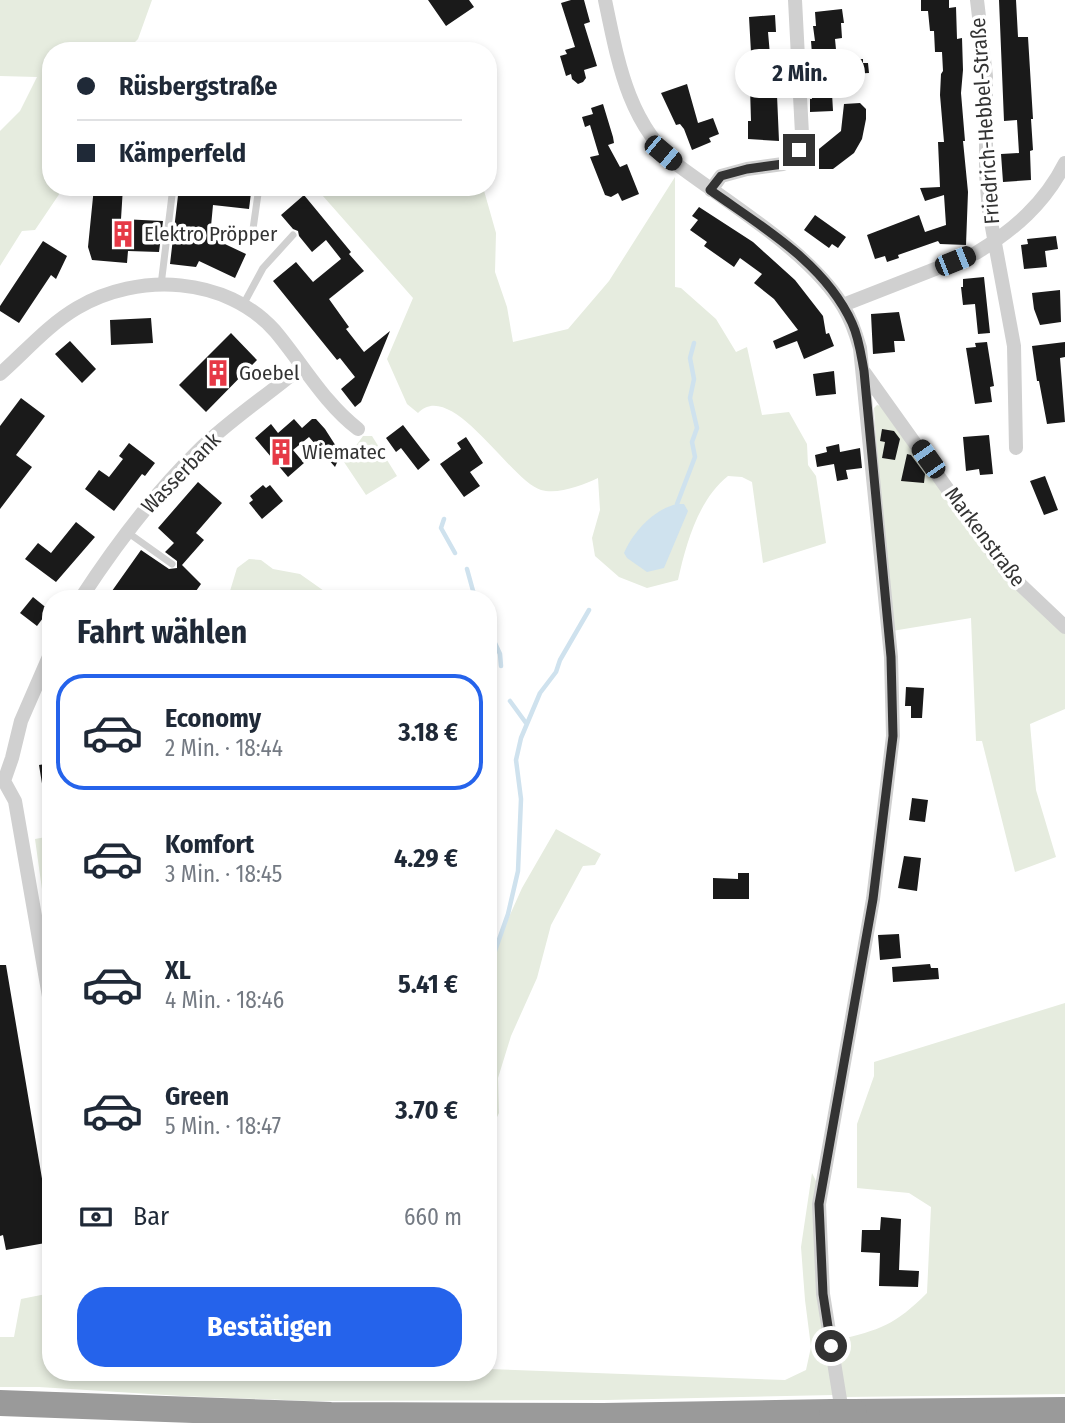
<!DOCTYPE html>
<html lang="de">
<meta charset="utf-8">
<style>
:root{--surface:#fff;--page:#f2f2f3;--text:#1f2937;--muted:#747a83;--line:#e0e1e3;--accent:#2563eb}
body{margin:0;font-family:"Fira Sans Condensed",sans-serif;background:var(--page);color:var(--text);height:100vh;display:flex;flex-direction:column;font-size:26px;white-space:nowrap}
*{box-sizing:border-box;margin:0}
p{font-size:23px;color:var(--muted)}
.icon{flex:none;width:38px;height:38px;fill:none;stroke:currentColor;stroke-width:2;stroke-linecap:round;stroke-linejoin:round}
.map{position:relative;flex:1;overflow:hidden}
.panel{position:absolute;left:42px;top:590px;width:455px;height:791px;display:flex;flex-direction:column;background:var(--surface);border-radius:28px;box-shadow:0 4px 10px #0003}
.panel>*{flex:none}
.guide{position:absolute;left:42px;top:42px;width:455px;height:154px;border-radius:28px;box-shadow:0 4px 10px #0003;display:grid;align-content:center;height:154px;padding:0 35px;background:var(--surface)}
.end{position:absolute;width:32px;height:32px;margin:-16px;border:9px solid #333;background:#fff;box-shadow:0 0 0 4px #fff}
.from{border-radius:50%}
.bubble{position:absolute;height:49px;border-radius:24px;background:var(--surface);box-shadow:0 4px 10px #0003;font-size:23px;font-weight:700;line-height:49px;text-align:center}
.car{position:absolute;width:21px;height:42px;margin:-21px -10px;border-radius:9px;box-shadow:0 0 5px 2px #0007;background:linear-gradient(#222 24%,#8ab4d8 0 40%,#222 0 76%,#8ab4d8 0 86%,#222 0)}
.guide b{display:flex;align-items:center;gap:24px;height:66px;font-size:26px}
.guide b+b{border-top:2px solid var(--line)}
.guide i{width:18px;height:18px;background:var(--text)}
ul{padding:0;list-style:none}
li{display:flex;align-items:center;gap:21px;height:116px;margin:0 14px 10px;padding:0 21px;border:4px solid transparent;border-radius:28px}
li div{flex:1}
li b{display:block;font-size:26px}
li em{font-style:normal;font-weight:700}
li.current{border-color:var(--accent)}
li>.icon{width:63px;height:63px;stroke-width:1.5}
h2{padding:0 35px;font-size:32px;line-height:84px}
.pay{display:flex;align-items:center;gap:18px;height:77px;padding:0 35px;font-size:26px}
.pay p{margin-inline-start:auto}
.primary-button{display:flex;gap:14px;margin-top:auto;padding:14px 35px}
.primary-button a{flex:1;height:80px;border-radius:28px;background:var(--accent);color:#fff;font-size:28px;font-weight:700;line-height:80px;text-align:center}
.map>svg:first-child{display:block}
.green{fill:#e6ecdf}
.water{fill:#cfe2ee}
.lines{fill:none;stroke-linecap:round;stroke-linejoin:round}
.stream{stroke:#cfe2ee;stroke-width:4.5}
.building{fill:#1a1a1a}
.service{stroke:#d0d0d0;stroke-width:7}
.minor{stroke:#d0d0d0;stroke-width:14}
.motorway{stroke:#9a9a9a;stroke-width:26}
.motorway-bridge{stroke:#9a9a9a;stroke-width:26}
.route{stroke:#333;stroke-width:9}
.labels{text-anchor:middle;stroke-width:7;stroke-linejoin:round;paint-order:stroke}
.street-label{font-size:21px;fill:#333;stroke:#fff}
.poi-label{font-size:21px;fill:#333;stroke:#fff;text-anchor:start}
</style>
<div class="map">
<svg width="1065" height="1423" viewBox="0 0 1065 1423">
<rect width="100%" height="100%" fill="#fff"/>
<path class="green" d="M0,0H152L138,39L133,44L147,51H51V187H64L35,230L22,231L0,266V131L20,111L37,77L0,76Z
M675,177V287L681,288L716,319L736,352L747,347L762,415L789,412L807,444L808,465L816,476L826,543L763,563L752,482L742,477L728,476C698,500 686,544 678,580L647,588L619,577L595,556L592,538L600,510L598,478C583,485 558,495 541,490C511,482 452,378 418,413L407,404L387,359L413,298L315,187H483L496,233L495,272L507,307L513,342L568,329L609,281Z
M877,405L881,406L936,477L1065,633V709L1030,724L1036,790L1056,857L1015,872L982,741H976L971,618L892,631L875,425L874,408Z
M363,436H372L397,476L366,495L344,462Z
M249,559L261,560L273,569L300,574L334,598H233L230,591L237,568Z
M556,829L601,854L595,865L583,866L551,925L537,978L511,1036L498,1078L499,1113L488,1136V964L522,888Z
M51,836V954L35,839Z
M1065,1003V1394L844,1397L837,1340C880,1330 895,1325 927,1293L931,1207L909,1193L857,1188V1124L874,1076V1062Z
M812,1173L818,1185L834,1395L607,1400L310,1401L181,1396L39,1387H0V1337H14L21,1299L51,1293V1372H488V1369L785,1380L806,1370L811,1347L805,1300L801,1247Z"/>
<path class="water" d="M677,504H684L688,511L664,568L647,572L627,558L624,553C633,532 654,509 677,504Z"/>
<g class="lines">
<path class="stream" d="M677,504L695,457L692,442L697,428L690,398L694,379L690,358L694,343
M444,519L441,528L455,553
M467,569L475,598
M488,628L500,654L501,666
M510,701L526,723
M488,994L491,990L489,968L508,914L518,871L521,799L516,760L521,738L540,693L556,672L560,660L589,610"/>
</g>
<path class="building" d="M428,0H469L474,7L446,26Z
M571,0H584L590,22L584,24L597,66L584,70L586,78L583,82L578,84L572,79L571,74L566,76L560,56L567,54L565,50L575,47L561,3Z
M921,0H949V8L956,7L957,39L962,38L963,70L961,93L965,141H963L968,192L966,245L940,244L938,241L898,255L899,258L887,262L885,256L875,259L867,235L919,215L925,232L946,225L944,195L925,201L920,188L940,187L938,142H944L940,95L941,74L943,71L942,52H935L934,31H930L928,11H921Z
M999,0H1016L1018,37H1028L1033,119H1031L1033,150L1030,151L1031,180L1003,182L1001,154L1019,153L1017,120L1004,121Z
M842,9L844,23H841L842,38L835,39L837,60L863,59V63H868L869,73L831,75L833,111L810,112V99H812L809,75L826,53L812,54L811,41H815L813,26H816L815,12Z
M775,15L776,32H768L770,55L778,54L779,71L776,72L779,141L748,139V121H751L750,88H753L749,17Z
M687,84L698,123L713,118L719,134L709,138L711,142L692,150L684,129L680,124L676,125L661,93Z
M860,103L866,109V119L862,139L854,153L833,169H809L808,153H814L841,131L844,104Z
M603,104L613,137L614,143L608,145L620,167L627,164L639,194L622,201L618,193L611,197L605,195L590,157L599,155L590,125L585,127L582,117L593,114L591,108Z
M94,187H123L121,219L163,221L159,252L128,251L127,263L92,260L88,247Z
M179,187H206L251,193L249,209L213,205L210,237L246,254L235,278L199,261L196,267L170,264Z
M304,195L351,252L349,254L364,271L329,299L349,327L346,329L364,352L390,331L361,402L355,407L341,389L355,377L340,358L337,360L273,281L296,262L313,282L341,259L326,240L312,252L299,236L298,231L293,229L281,215Z
M699,207L753,242L795,280L823,316L826,334L829,333L834,346L804,359L797,341L776,349L773,341L798,330L774,299L754,283L762,274L740,258L734,267L704,246L707,242L690,230L698,220L692,216Z
M815,215L846,237L838,248L832,244L829,248L804,230Z
M1056,236L1058,249L1045,251L1047,267L1024,269L1021,245L1028,244L1027,239Z
M43,241L67,256L56,279L51,275L19,323L0,311V306Z
M984,277L990,333L978,334L975,304L963,305L961,287H963V279Z
M1060,290L1061,322L1040,325L1034,309L1032,293Z
M899,312L905,341H894L895,352L873,354L871,314Z
M151,318L153,343L111,345L110,320Z
M231,333L257,360L206,412L179,385Z
M70,341L96,369L82,383L55,354Z
M987,342L994,386L990,387L992,402L975,404L966,348L976,347L975,343Z
M1065,342V357L1060,358L1065,422L1047,424L1039,381H1037L1032,346Z
M834,371L836,394L816,396L813,374Z
M21,398L45,416L16,455L32,467L0,509V426Z
M294,419L302,428L312,419H316L325,429L341,454L335,467L309,437L293,450L304,463L288,477L255,438L271,424L278,433Z
M403,425L430,460L418,470L401,448L396,452L386,438Z
M882,429L894,431L900,439L895,460L882,458L885,442L880,441Z
M989,435L993,474L980,475L979,469L966,471L963,437Z
M466,437L483,463L470,472L480,486L464,497L440,464L461,449L457,443Z
M129,443L155,463L145,476L142,474L114,511L85,489L99,470L109,477L123,459L119,456Z
M839,444L840,452L860,448L862,468L846,470L848,479L837,481L834,464L817,467L815,455L827,452L826,447Z
M907,454L911,455L925,474L924,483L901,481Z
M1045,476L1058,510L1044,515L1030,481Z
M198,482L222,503L196,533L204,540L182,565L201,584L191,598H107L141,550L169,569L177,568V561L165,552L174,543L158,528Z
M263,485L266,488L270,485L283,501L262,519L249,503L253,500L250,496Z
M76,522L95,537L56,582L25,559L38,543L51,553Z
M33,597L49,610L37,626L20,613Z
M906,687L924,688L922,718H911V706H905Z
M51,763V801L45,802L39,765Z
M912,798L928,800L925,822L909,820Z
M904,856L921,858L917,891L898,888Z
M738,873H749V899H713V878L738,879Z
M899,934L901,958L880,960L878,935Z
M930,964L931,968H938L939,979L893,982L892,967Z
M0,965H6L51,1232V1242L6,1250L3,1235L0,1236Z
M881,1217L901,1219L899,1270L919,1271L918,1287L879,1286L880,1253L861,1252L862,1230H880Z"/>
<g class="lines">
<path class="service" d="M253,229L259,187
M161,285L173,187
M243,305L263,268L293,235
M127,532L172,564"/>
<path class="minor" d="M605,0C618,62 628,124 679,166C731,205 812,253 844,308C852,321 856,334 860,348L891,657L893,736L873,899L819,1204L823,1294L843,1418
M977,0L986,76V174L989,211L1014,346L1016,448
M711,190L721,176L747,169L783,164L793,158L799,150L802,134L795,0
M843,305L976,253C1014,230 1045,203 1065,163
M864,372L1006,571L1065,627
M0,374C25,352 48,325 77,308C138,272 226,276 275,331C302,363 324,403 358,429
M81,598C115,546 152,496 197,452C229,420 267,396 301,367
M51,652L21,721L12,758L4,781L15,801L51,1008"/>
<path class="motorway" d="M0,1403L331,1415L603,1416L832,1412
M854,1412L1065,1410"/>
<path class="motorway-bridge" d="M832,1412H854"/>
</g>
<g class="lines">
<path class="route" d="M799,150L793,158L783,164L747,169L721,176L710,190C762,227 825,263 852,323C859,338 861,355 864,371L891,657L893,736L873,899L819,1204L823,1294L831,1346"/>
</g>
<defs>
<symbol id="building-bare" viewBox="-9 -9 18 18"><path d="M-4-6H4V6H1V3H-1V6H-4ZM-2.5-4.3h1.7v1.8h-1.7ZM.8-4.3h1.7v1.8H.8ZM-2.5-1h1.7V.8h-1.7ZM.8-1h1.7V.8H.8Z" fill="#e63946" stroke="#fff" stroke-width="2.5" paint-order="stroke"/></symbol>
</defs>
<g fill-rule="evenodd">
<use href="#building-bare" x="104" y="215" width="38" height="38"/>
<use href="#building-bare" x="199" y="354" width="38" height="38"/>
<use href="#building-bare" x="262" y="433" width="38" height="38"/>
</g>
<g class="labels">
<g class="street-label">
<text transform="translate(985 121) rotate(-94)" y="7">Friedrich-Hebbel-Straße</text>
<text transform="translate(181 473) rotate(-46)" y="7">Wasserbank</text>
<text transform="translate(985 537) rotate(53)" y="7">Markenstraße</text>
</g>
<g class="poi-label">
<text x="144" y="241">Elektro Pröpper</text>
<text x="239" y="380">Goebel</text>
<text x="302" y="459">Wiematec</text>
</g>
</g>
</svg>
<i class="end from" style="left:831px;top:1346px"></i>
<i class="end" style="left:799px;top:150px"></i>
<div class="bubble" style="left:735px;top:49px;width:130px">2 Min.</div>
<i class="car" style="left:663px;top:153px;rotate:130deg"></i>
<i class="car" style="left:955px;top:261px;rotate:68deg"></i>
<i class="car" style="left:928px;top:459px;rotate:325deg"></i>
<div class="guide">
<b><i class="from"></i>Rüsbergstraße</b>
<b><i></i>Kämperfeld</b>
</div>
<section class="panel">
<h2>Fahrt wählen</h2>
<ul>
<li class="current"><svg class="icon" aria-label="car" viewBox="0 0 24 24"><path d="M5 17H2v-5l4-1 3-4h7l3 4 3 1v5h-3M9 17h6M6 11h13"/><circle cx="7" cy="17" r="2"/><circle cx="17" cy="17" r="2"/></svg><div><b>Economy</b><p>2 Min. · 18:44</p></div><em>3.18 €</em></li>
<li><svg class="icon" aria-label="car" viewBox="0 0 24 24"><path d="M5 17H2v-5l4-1 3-4h7l3 4 3 1v5h-3M9 17h6M6 11h13"/><circle cx="7" cy="17" r="2"/><circle cx="17" cy="17" r="2"/></svg><div><b>Komfort</b><p>3 Min. · 18:45</p></div><em>4.29 €</em></li>
<li><svg class="icon" aria-label="car" viewBox="0 0 24 24"><path d="M5 17H2v-5l4-1 3-4h7l3 4 3 1v5h-3M9 17h6M6 11h13"/><circle cx="7" cy="17" r="2"/><circle cx="17" cy="17" r="2"/></svg><div><b>XL</b><p>4 Min. · 18:46</p></div><em>5.41 €</em></li>
<li><svg class="icon" aria-label="car" viewBox="0 0 24 24"><path d="M5 17H2v-5l4-1 3-4h7l3 4 3 1v5h-3M9 17h6M6 11h13"/><circle cx="7" cy="17" r="2"/><circle cx="17" cy="17" r="2"/></svg><div><b>Green</b><p>5 Min. · 18:47</p></div><em>3.70 €</em></li>
</ul>
<div class="pay"><svg class="icon" aria-label="cash" viewBox="0 0 24 24"><path d="M3 7h18v10H3z"/><circle cx="12" cy="12" r="2"/></svg>Bar<p>660 m</p></div>
<div class="primary-button"><a>Bestätigen</a></div>
</section>
</div>
